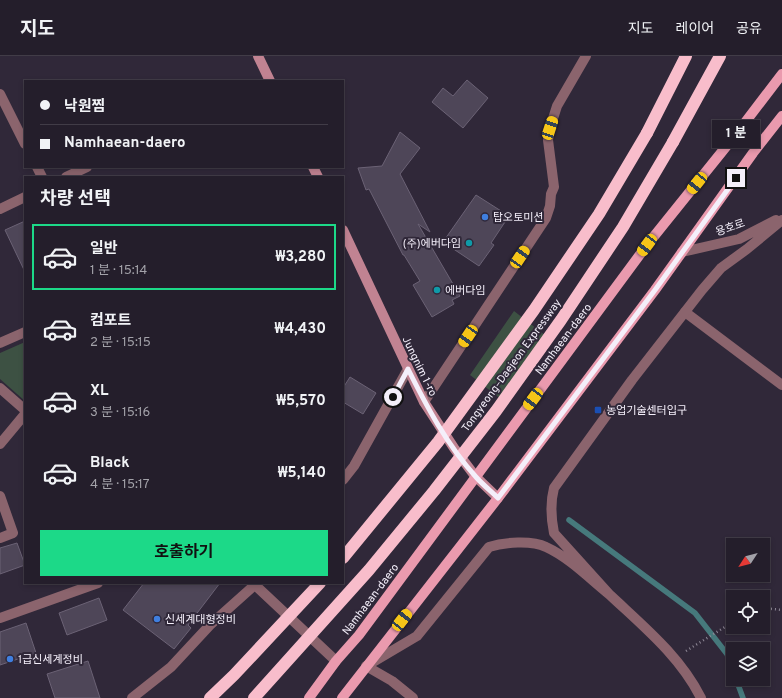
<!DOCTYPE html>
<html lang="ko">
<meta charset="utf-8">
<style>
:root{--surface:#241e2b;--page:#302b37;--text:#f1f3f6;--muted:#a3a2a9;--line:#413c47;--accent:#1cd988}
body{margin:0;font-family:Overpass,"Noto Sans KR",sans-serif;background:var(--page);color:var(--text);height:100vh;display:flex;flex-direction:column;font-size:15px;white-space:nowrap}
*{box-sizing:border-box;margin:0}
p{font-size:13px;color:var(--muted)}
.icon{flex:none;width:22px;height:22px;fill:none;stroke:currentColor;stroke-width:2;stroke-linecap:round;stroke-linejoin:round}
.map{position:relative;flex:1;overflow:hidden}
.side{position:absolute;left:24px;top:120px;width:320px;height:408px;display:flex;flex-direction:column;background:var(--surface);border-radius:0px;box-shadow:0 2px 6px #0003,0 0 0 1px var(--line)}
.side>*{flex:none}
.top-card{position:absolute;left:24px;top:24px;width:320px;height:88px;border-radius:0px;box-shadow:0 2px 6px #0003,0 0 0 1px var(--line);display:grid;align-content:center;height:88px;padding:0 16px;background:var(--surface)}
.needle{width:26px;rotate:234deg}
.buttons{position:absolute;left:726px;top:482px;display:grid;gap:8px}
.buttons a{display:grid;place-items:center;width:44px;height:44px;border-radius:0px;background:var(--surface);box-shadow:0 2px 6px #0003,0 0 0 1px var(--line);font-size:20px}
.end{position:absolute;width:18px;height:18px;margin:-9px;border:5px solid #f4effa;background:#111;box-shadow:0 0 0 2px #111}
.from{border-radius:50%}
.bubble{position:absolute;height:28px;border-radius:0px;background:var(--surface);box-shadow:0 2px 6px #0003,0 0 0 1px var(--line);font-size:13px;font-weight:700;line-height:28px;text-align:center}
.car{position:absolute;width:12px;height:24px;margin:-12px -6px;border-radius:5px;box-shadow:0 0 3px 1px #0007;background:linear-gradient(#f5c518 24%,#345 0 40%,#f5c518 0 76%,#345 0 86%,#f5c518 0)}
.top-card b{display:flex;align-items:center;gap:14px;height:38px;font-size:15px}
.top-card b+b{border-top:1px solid var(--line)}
.top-card i{width:10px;height:10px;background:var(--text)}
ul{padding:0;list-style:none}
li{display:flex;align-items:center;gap:12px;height:66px;margin:0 8px 6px;padding:0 8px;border:2px solid transparent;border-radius:0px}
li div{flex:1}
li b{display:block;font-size:15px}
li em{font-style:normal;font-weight:700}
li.on{border-color:var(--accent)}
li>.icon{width:36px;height:36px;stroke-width:1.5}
h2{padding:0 16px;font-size:18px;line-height:48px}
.action{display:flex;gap:8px;margin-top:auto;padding:8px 16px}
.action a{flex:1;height:46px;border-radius:0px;background:var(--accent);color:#111;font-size:16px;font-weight:700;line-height:46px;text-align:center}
header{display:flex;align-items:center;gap:24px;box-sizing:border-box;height:56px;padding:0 20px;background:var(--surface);border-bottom:1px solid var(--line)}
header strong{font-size:19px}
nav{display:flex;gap:22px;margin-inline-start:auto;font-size:14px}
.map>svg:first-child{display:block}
.green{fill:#3d5143}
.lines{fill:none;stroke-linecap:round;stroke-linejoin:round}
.stream{stroke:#46797c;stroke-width:5.5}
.building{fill:#4e4658;stroke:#6b6275}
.path{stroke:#8e8896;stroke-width:2.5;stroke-dasharray:1 3;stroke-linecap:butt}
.lane{stroke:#8b646d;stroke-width:10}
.street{stroke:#8b646d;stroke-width:10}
.secondary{stroke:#c18392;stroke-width:10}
.primary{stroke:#ea9aae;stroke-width:10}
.highway{stroke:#f8bdcb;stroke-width:12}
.highway-bridge{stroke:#f8bdcb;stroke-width:12}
.route{stroke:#f4effa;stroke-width:5}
.shop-dot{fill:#3f7fe0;stroke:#302839;stroke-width:1.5}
.culture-dot{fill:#0f9aa8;stroke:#302839;stroke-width:1.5}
.transit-dot{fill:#1a4fb4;stroke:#302839;stroke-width:1.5}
.labels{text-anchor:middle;stroke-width:4;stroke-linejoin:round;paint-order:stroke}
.poi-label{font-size:11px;fill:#f4effa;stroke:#302839;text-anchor:start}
.street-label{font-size:11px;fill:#f4effa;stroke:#302839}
</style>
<header>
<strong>지도</strong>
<nav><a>지도</a><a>레이어</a><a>공유</a></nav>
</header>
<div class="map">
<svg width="782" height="642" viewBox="0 0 782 642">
<rect width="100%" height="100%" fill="#302839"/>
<path class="green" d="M514,255L550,283L506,347L470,319Z
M25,286V345L0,323V297Z"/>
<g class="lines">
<path class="stream" d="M569,464L695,557L727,598L733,615
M736,623L743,642"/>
</g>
<path class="building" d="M467,24L488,42L463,72L432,46L443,32L453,40Z
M400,76L420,92L400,118L430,176L418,168L460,240L452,244L454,248L432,261L413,229L420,225L404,199H403L369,133L366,134L358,112L382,110Z
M476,139L509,160L491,187L494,189L479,210L443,186Z
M25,165V216L5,174Z
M350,321L376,337L363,358L343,346V332Z
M17,487L25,509L0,518V492Z
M144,527H220L188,569L191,572L174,593L123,554Z
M99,542L107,564L67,579L59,557Z
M26,567L36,597L0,609V576Z
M88,605L100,642H55L47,618Z"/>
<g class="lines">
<path class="path" d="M763,552L782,554
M686,595L733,566"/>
<path class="lane" d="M685,256L782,329
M366,610L392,625L413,642"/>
<path class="street" d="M0,38L25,88
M37,111L42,121
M66,121L87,111
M0,153L25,141
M682,196L739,183L776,164
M0,287L25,276
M0,332L25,354
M424,346L546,162L550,150L551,138L554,131L548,84L550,72L557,50L586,0
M0,388L25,358
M343,424L354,410L408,313
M0,440L13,477L0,482
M255,529L336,605
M610,539C643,570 680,600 701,642
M0,562L98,527
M368,609L417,580L489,491C504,486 532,484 546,491C570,502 590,523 610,539L554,477C551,462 550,447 554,432L632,324L702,234L721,212L747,193L782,164
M132,642L171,611L210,569L257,527"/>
<path class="secondary" d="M258,0L270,25
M313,111L318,121
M343,174L424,346L454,392L475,420L498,442"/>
<path class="primary" d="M309,642L336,605L359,579L647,189L737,77L782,18
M342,642L498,442L655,234L753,97L782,60"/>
<path class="highway" d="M647,77L686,0
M673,86L720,0"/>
<path class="highway-bridge" d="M343,502L438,386L534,254L599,158L647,77
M210,642L234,619L320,527
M254,642L369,514L434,435L496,355L561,264L623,171L673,86"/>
</g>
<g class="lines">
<path class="route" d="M393,341L408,313C427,351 447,389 476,421C482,428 491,435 498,442L655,234L736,122"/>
</g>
<g class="shop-dot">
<circle cx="485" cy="161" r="4"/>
<circle cx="157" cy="563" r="4"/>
<circle cx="10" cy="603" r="4"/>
</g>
<g class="culture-dot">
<circle cx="469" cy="187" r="4"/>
<circle cx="437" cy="234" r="4"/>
</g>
<rect class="transit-dot" x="594" y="350" width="8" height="8" rx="2"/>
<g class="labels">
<g class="poi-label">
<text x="493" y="165">탑오토미션</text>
<text x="461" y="191" text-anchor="end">(주)에버다임</text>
<text x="445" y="238">에버다임</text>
<text x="606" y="358">농업기술센터입구</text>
<text x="165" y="567">신세계대형정비</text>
<text x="18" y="607">1급신세계정비</text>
</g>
<g class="street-label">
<text transform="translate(730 171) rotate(-19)" y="4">용호로</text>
<text transform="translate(563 283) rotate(-53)" y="4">Namhaean-daero</text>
<text transform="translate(511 309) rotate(-54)" y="4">Tongyeong–Daejeon Expressway</text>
<text transform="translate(420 310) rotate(64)" y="4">Jungnim 1-ro</text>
<text transform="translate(370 543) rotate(-53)" y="4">Namhaean-daero</text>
</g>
</g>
</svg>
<div class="buttons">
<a><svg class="needle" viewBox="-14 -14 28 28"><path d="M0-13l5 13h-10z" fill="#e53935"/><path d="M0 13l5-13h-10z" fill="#a3a2a9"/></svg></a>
<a><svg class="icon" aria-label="locate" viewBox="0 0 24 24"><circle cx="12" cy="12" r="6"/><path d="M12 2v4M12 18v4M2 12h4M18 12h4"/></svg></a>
<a><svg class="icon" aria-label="layers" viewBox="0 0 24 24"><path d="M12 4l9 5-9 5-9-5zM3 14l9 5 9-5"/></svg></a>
</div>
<i class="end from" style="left:393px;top:341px"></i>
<i class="end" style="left:736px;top:122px"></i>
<div class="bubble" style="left:712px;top:64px;width:48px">1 분</div>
<i class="car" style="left:550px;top:72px;rotate:18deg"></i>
<i class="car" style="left:697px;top:127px;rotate:219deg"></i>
<i class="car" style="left:647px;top:189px;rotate:217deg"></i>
<i class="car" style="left:520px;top:201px;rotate:34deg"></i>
<i class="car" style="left:468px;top:280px;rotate:214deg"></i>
<i class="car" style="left:533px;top:343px;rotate:217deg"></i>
<i class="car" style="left:402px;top:564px;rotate:38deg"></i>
<div class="top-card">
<b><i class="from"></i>낙원찜</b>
<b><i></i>Namhaean-daero</b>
</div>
<section class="side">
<h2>차량 선택</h2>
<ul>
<li class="on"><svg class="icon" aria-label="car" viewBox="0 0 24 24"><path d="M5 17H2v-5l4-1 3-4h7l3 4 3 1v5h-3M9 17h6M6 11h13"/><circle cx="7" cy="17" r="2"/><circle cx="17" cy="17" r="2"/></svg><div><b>일반</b><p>1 분 · 15:14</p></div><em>₩3,280</em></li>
<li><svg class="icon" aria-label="car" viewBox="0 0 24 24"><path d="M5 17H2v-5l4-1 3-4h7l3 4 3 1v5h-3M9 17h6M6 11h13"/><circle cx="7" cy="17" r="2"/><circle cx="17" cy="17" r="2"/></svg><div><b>컴포트</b><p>2 분 · 15:15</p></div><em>₩4,430</em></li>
<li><svg class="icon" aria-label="car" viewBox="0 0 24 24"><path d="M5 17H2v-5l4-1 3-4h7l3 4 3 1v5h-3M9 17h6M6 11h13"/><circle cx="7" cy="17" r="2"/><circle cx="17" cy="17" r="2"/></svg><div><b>XL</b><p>3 분 · 15:16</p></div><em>₩5,570</em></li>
<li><svg class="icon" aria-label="car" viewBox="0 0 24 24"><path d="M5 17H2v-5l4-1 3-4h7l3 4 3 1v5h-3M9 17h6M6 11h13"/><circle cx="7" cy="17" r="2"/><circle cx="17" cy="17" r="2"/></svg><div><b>Black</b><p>4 분 · 15:17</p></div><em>₩5,140</em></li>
</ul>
<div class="action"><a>호출하기</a></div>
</section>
</div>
